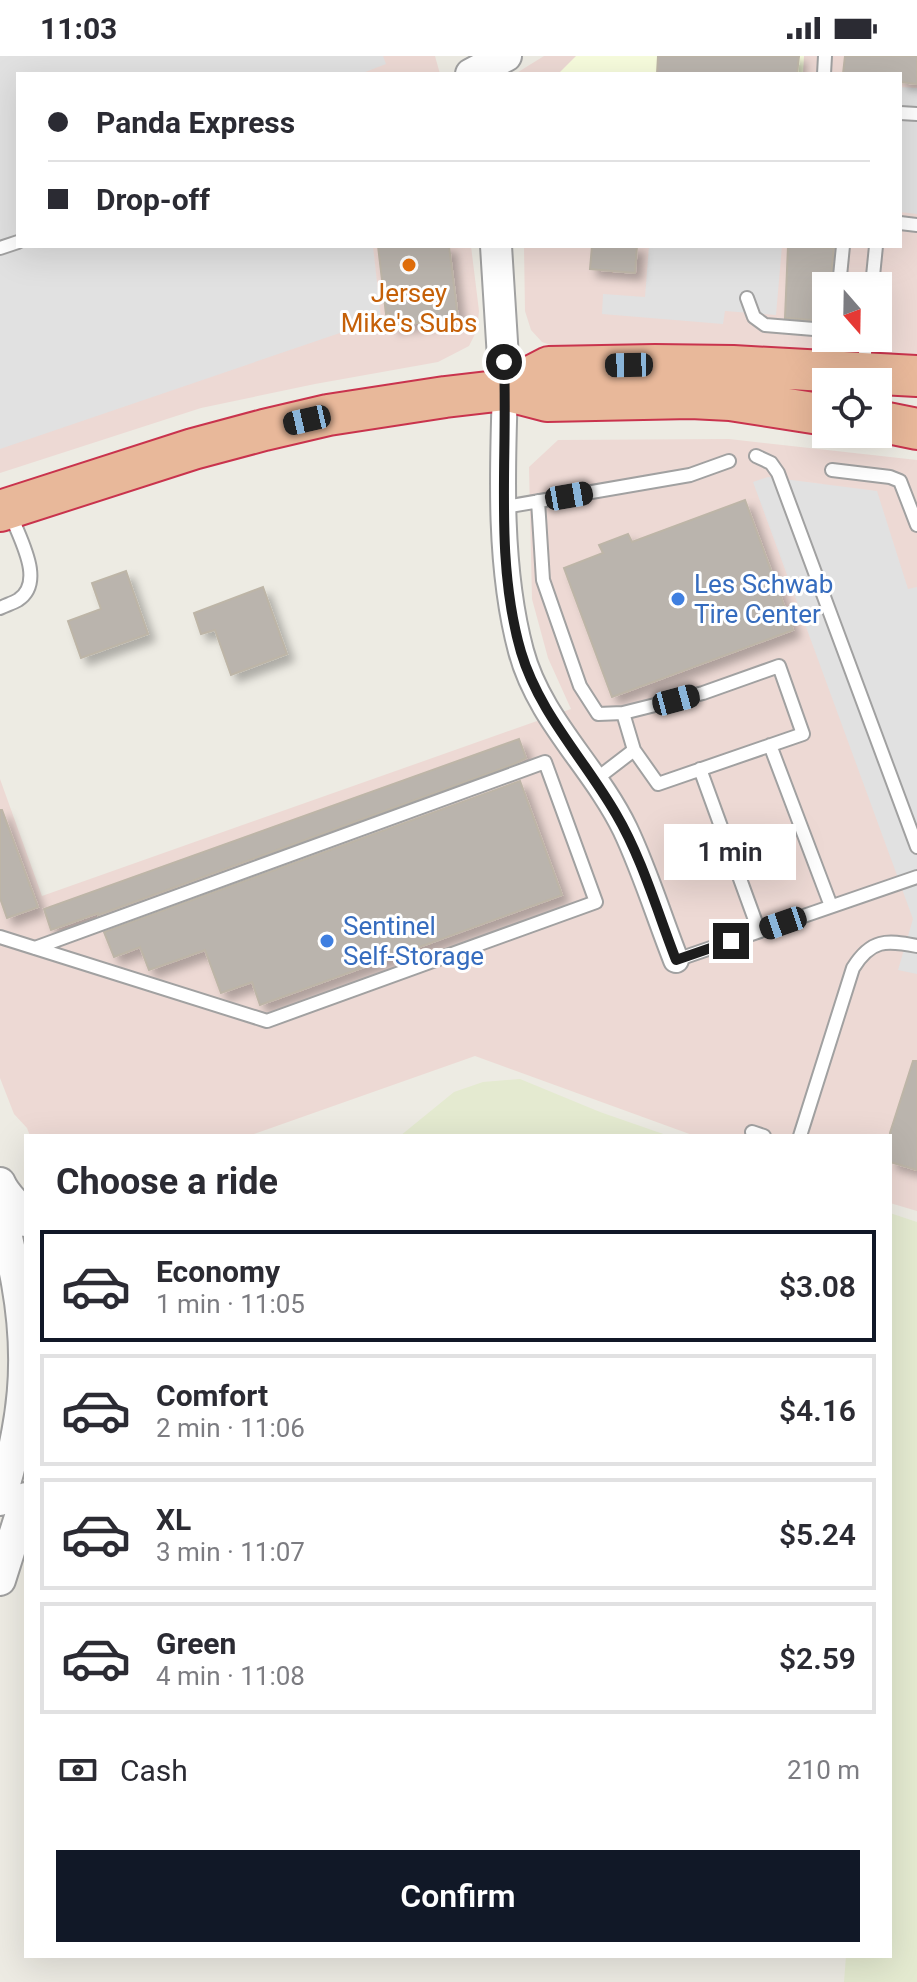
<!DOCTYPE html>
<meta charset="utf-8">
<style>
:root{--surface:#fff;--page:#f2f2f3;--text:#2b2b33;--muted:#7c7c81;--line:#e1e1e2;--accent:#111827}
body{margin:0;font-family:Roboto,sans-serif;background:var(--page);color:var(--text);height:100vh;display:flex;flex-direction:column;font-size:30px;white-space:nowrap}
*{box-sizing:border-box;margin:0}
p{font-size:26px;color:var(--muted)}
.icon{flex:none;width:44px;height:44px;fill:none;stroke:currentColor;stroke-width:2;stroke-linecap:round;stroke-linejoin:round}
.map{position:relative;flex:1;overflow:hidden}
.drawer{position:absolute;left:24px;top:1078px;width:868px;height:824px;display:flex;flex-direction:column;background:var(--surface);border-radius:0px;box-shadow:0 8px 32px #0002}
.drawer>*{flex:none}
.top-card{position:absolute;left:16px;top:16px;width:886px;height:176px;border-radius:0px;box-shadow:0 8px 32px #0002;display:grid;align-content:center;height:176px;padding:0 32px;background:var(--surface)}
.needle{width:52px;rotate:160deg}
.fabs{position:absolute;left:812px;top:216px;display:grid;gap:16px}
.fabs a{display:grid;place-items:center;width:80px;height:80px;border-radius:0px;background:var(--surface);box-shadow:0 8px 32px #0002;font-size:40px}
.end{position:absolute;width:36px;height:36px;margin:-18px;border:10px solid #1d1d1d;background:#fff;box-shadow:0 0 0 4px #fff}
.from{border-radius:50%}
.bubble{position:absolute;height:56px;border-radius:0px;background:var(--surface);box-shadow:0 8px 32px #0002;font-size:26px;font-weight:600;line-height:56px;text-align:center}
.car{position:absolute;width:24px;height:48px;margin:-24px -12px;border-radius:10px;box-shadow:0 0 6px 2px #0007;background:linear-gradient(#222 24%,#8ab4d8 0 40%,#222 0 76%,#8ab4d8 0 86%,#222 0)}
.top-card b{display:flex;align-items:center;gap:28px;height:76px;font-size:30px}
.top-card b+b{border-top:2px solid var(--line)}
.top-card i{width:20px;height:20px;background:var(--text)}
ul{padding:0;list-style:none}
li{display:flex;align-items:center;gap:24px;height:112px;margin:0 16px 12px;padding:0 16px;border:4px solid var(--line);border-radius:0px}
li div{flex:1}
li b{display:block;font-size:30px}
li em{font-style:normal;font-weight:600}
li.current{border-color:var(--accent)}
li>.icon{width:72px;height:72px;stroke-width:1.5}
h2{padding:0 32px;font-size:36px;line-height:96px}
.pay{display:flex;align-items:center;gap:20px;height:88px;padding:0 32px;font-size:30px}
.pay p{margin-inline-start:auto}
.button{display:flex;gap:16px;margin-top:auto;padding:16px 32px}
.button a{flex:1;height:92px;border-radius:0px;background:var(--accent);color:#fff;font-size:32px;font-weight:600;line-height:92px;text-align:center}
.status{display:flex;justify-content:space-between;align-items:center;height:56px;padding:0 40px;background:var(--surface);direction:ltr}
.status svg{height:22px;fill:currentColor}
.map>svg:first-child{display:block}
.commercial{fill:#edd9d4;fill-rule:evenodd}
.education{fill:#f7fcdd}
.farmland{fill:#e4ead0}
.parking{fill:#e1e1e1}
.building{fill:#bab4ad;stroke:#bdb5a7;stroke-width:2;filter:url(#shadow)}
.lines{fill:none;stroke-linecap:round;stroke-linejoin:round}
.service-casing{stroke:#a1a1a1;stroke-width:16}
.minor-casing{stroke:#a1a1a1;stroke-width:28}
.tertiary-casing{stroke:#a1a1a1;stroke-width:34}
.trunk-casing{stroke:#c9334d;stroke-width:44}
.service{stroke:#fff;stroke-width:12}
.minor{stroke:#fff;stroke-width:24}
.tertiary{stroke:#fff;stroke-width:30}
.trunk{stroke:#e8b89a;stroke-width:40}
.route{stroke:#1d1d1d;stroke-width:10}
.food-dot{fill:#e8710a;stroke:#fff;stroke-width:3}
.shop-dot{fill:#3f7fe0;stroke:#fff;stroke-width:3}
.labels{text-anchor:middle;stroke-width:6;stroke-linejoin:round;paint-order:stroke}
.food-label{font-size:26px;fill:#c56008;stroke:#fff}
.shop-label{font-size:26px;fill:#366cbe;stroke:#fff;text-anchor:start}
</style>
<div class="status"><b>11:03</b><svg viewBox="0 0 49 12"><path d="M0 12V9h3v3zM5 12V6h3v6zM10 12V3h3v9zM15 12V0h3v12zM26 1h20v11H26zM47 4h2v5h-2z"/></svg></div>
<div class="map">
<svg width="917" height="1926" viewBox="0 0 917 1926">
<defs>
<filter id="shadow"><feDropShadow dx="7" dy="7" stdDeviation="4" flood-color="#0004"/></filter>
</defs>
<rect width="100%" height="100%" fill="#edebe3"/>
<path class="commercial" d="M0,0H435L440,18H18V190H471L479,255L477,274L469,290L438,306L315,328L201,352L0,417Z
M544,0H917V313L556,291L542,286L531,274L525,255L524,190H900V18H515ZM826,230H878V282H826Z
M729,383L917,404V1155L890,1147V1080H695L475,1000L248,1080H30L27,1072L14,1058L0,1022V723L42,840L571,653L548,602L532,543L529,411L558,384Z"/>
<path class="education" d="M576,0H804L803,18H558Z"/>
<path class="farmland" d="M520,1023L600,1056L669,1080H400L454,1036L483,1026Z
M890,1157L917,1166V1926H844L846,1900H890Z"/>
<path class="parking" d="M0,0H383L386,8L360,18H18V190H373L381,263L0,393Z
M900,31L917,32V158L900,156Z
M649,190H782L776,259L725,255L723,268L602,258L603,238L645,241Z
M768,421L877,435L908,533L917,531V918L898,914L913,863L753,426Z"/>
<path class="building" d="M658,0H799L797,18H657Z
M845,0H917V28L900,26V18H843Z
M378,190H449L458,262L392,270L390,257L386,258Z
M592,190H637L635,217L590,213Z
M788,190L834,192L830,230H826V265L785,262Z
M745,444L793,574L612,641L564,512L603,497L599,489L628,478L632,486Z
M126,515L148,578L81,602L68,565L101,553L92,527Z
M263,531L287,598L231,619L215,574L201,578L194,557Z
M519,683L526,702L514,708L98,859V857L51,874L44,853Z
M520,725L562,839L260,949L252,926L221,937L205,894L149,914L140,891L114,901L104,876Z
M0,754H2L38,851L7,862L0,842Z
M913,1005H917V1114L890,1106V1077Z"/>
<g class="lines">
<defs>
<path id="service" d="M824,18L825,0
M900,57L917,58
M900,167L917,169
M0,192L18,186
M839,230L843,190
M872,230L876,190
M747,242L754,261L765,269L826,274
M864,313L866,282
M756,400L771,407L778,417L917,791
M832,414L890,421L900,425L917,469
M538,445L543,524L580,630L598,658L623,657
M505,451L690,419L729,405
M0,552C6,549 13,547 18,544C46,526 19,482 11,459
M770,689L831,850
M700,713L759,875
M595,724L634,694L658,728L803,678L779,610L703,637L623,657L634,694
M0,881L267,965L596,846L545,706L35,892
M676,904L917,821
M752,1076L764,1080
M800,1080L853,912C871,883 886,884 917,890"/>
<path id="minor" d="M505,334C502,418 499,513 521,595C539,663 595,711 625,773C645,815 659,861 676,904"/>
<path id="tertiary" d="M471,18L506,0
M496,190L505,334
M0,1127C6,1142 21,1150 26,1165
M0,1444C24,1368 31,1305 17,1227C11,1192 1,1173 4,1137
M0,1524L26,1442"/>
<path id="trunk" d="M505,334L549,311L655,309L733,310L917,320
M878,365L917,373
M0,455L193,393L264,374L328,359L445,341L505,334L547,345L691,342L730,344L826,359"/>
</defs>
<use href="#service" class="service-casing"/>
<use href="#minor" class="minor-casing"/>
<use href="#tertiary" class="tertiary-casing"/>
<use href="#trunk" class="trunk-casing"/>
<use href="#service" class="service"/>
<use href="#minor" class="minor"/>
<use href="#tertiary" class="tertiary"/>
<use href="#trunk" class="trunk"/>
</g>
<g class="lines">
<path class="route" d="M504,306C508,402 494,503 521,596C539,657 585,704 616,758C642,802 657,855 676,904L731,885"/>
</g>
<circle class="food-dot" cx="409" cy="209" r="8"/>
<g class="shop-dot">
<circle cx="678" cy="543" r="8"/>
<circle cx="327" cy="885" r="8"/>
</g>
<g class="labels">
<g class="food-label">
<text x="409" y="246">Jersey<tspan x="409" dy="30">Mike's Subs</tspan></text>
</g>
<g class="shop-label">
<text x="694" y="537">Les Schwab<tspan x="694" dy="30">Tire Center</tspan></text>
<text x="343" y="879">Sentinel<tspan x="343" dy="30">Self-Storage</tspan></text>
</g>
</g>
</svg>
<div class="fabs">
<a><svg class="needle" viewBox="-14 -14 28 28"><path d="M0-13l5 13h-10z" fill="#e53935"/><path d="M0 13l5-13h-10z" fill="#7c7c81"/></svg></a>
<a><svg class="icon" aria-label="locate" viewBox="0 0 24 24"><circle cx="12" cy="12" r="6"/><path d="M12 2v4M12 18v4M2 12h4M18 12h4"/></svg></a>
</div>
<i class="end from" style="left:504px;top:306px"></i>
<i class="end" style="left:731px;top:885px"></i>
<div class="bubble" style="left:664px;top:768px;width:132px">1 min</div>
<i class="car" style="left:629px;top:309px;rotate:269deg"></i>
<i class="car" style="left:307px;top:364px;rotate:257deg"></i>
<i class="car" style="left:569px;top:440px;rotate:80deg"></i>
<i class="car" style="left:676px;top:644px;rotate:75deg"></i>
<i class="car" style="left:783px;top:867px;rotate:251deg"></i>
<div class="top-card">
<b><i class="from"></i>Panda Express</b>
<b><i></i>Drop-off</b>
</div>
<section class="drawer">
<h2>Choose a ride</h2>
<ul>
<li class="current"><svg class="icon" aria-label="car" viewBox="0 0 24 24"><path d="M5 17H2v-5l4-1 3-4h7l3 4 3 1v5h-3M9 17h6M6 11h13"/><circle cx="7" cy="17" r="2"/><circle cx="17" cy="17" r="2"/></svg><div><b>Economy</b><p>1 min · 11:05</p></div><em>$3.08</em></li>
<li><svg class="icon" aria-label="car" viewBox="0 0 24 24"><path d="M5 17H2v-5l4-1 3-4h7l3 4 3 1v5h-3M9 17h6M6 11h13"/><circle cx="7" cy="17" r="2"/><circle cx="17" cy="17" r="2"/></svg><div><b>Comfort</b><p>2 min · 11:06</p></div><em>$4.16</em></li>
<li><svg class="icon" aria-label="car" viewBox="0 0 24 24"><path d="M5 17H2v-5l4-1 3-4h7l3 4 3 1v5h-3M9 17h6M6 11h13"/><circle cx="7" cy="17" r="2"/><circle cx="17" cy="17" r="2"/></svg><div><b>XL</b><p>3 min · 11:07</p></div><em>$5.24</em></li>
<li><svg class="icon" aria-label="car" viewBox="0 0 24 24"><path d="M5 17H2v-5l4-1 3-4h7l3 4 3 1v5h-3M9 17h6M6 11h13"/><circle cx="7" cy="17" r="2"/><circle cx="17" cy="17" r="2"/></svg><div><b>Green</b><p>4 min · 11:08</p></div><em>$2.59</em></li>
</ul>
<div class="pay"><svg class="icon" aria-label="cash" viewBox="0 0 24 24"><path d="M3 7h18v10H3z"/><circle cx="12" cy="12" r="2"/></svg>Cash<p>210 m</p></div>
<div class="button"><a>Confirm</a></div>
</section>
</div>
